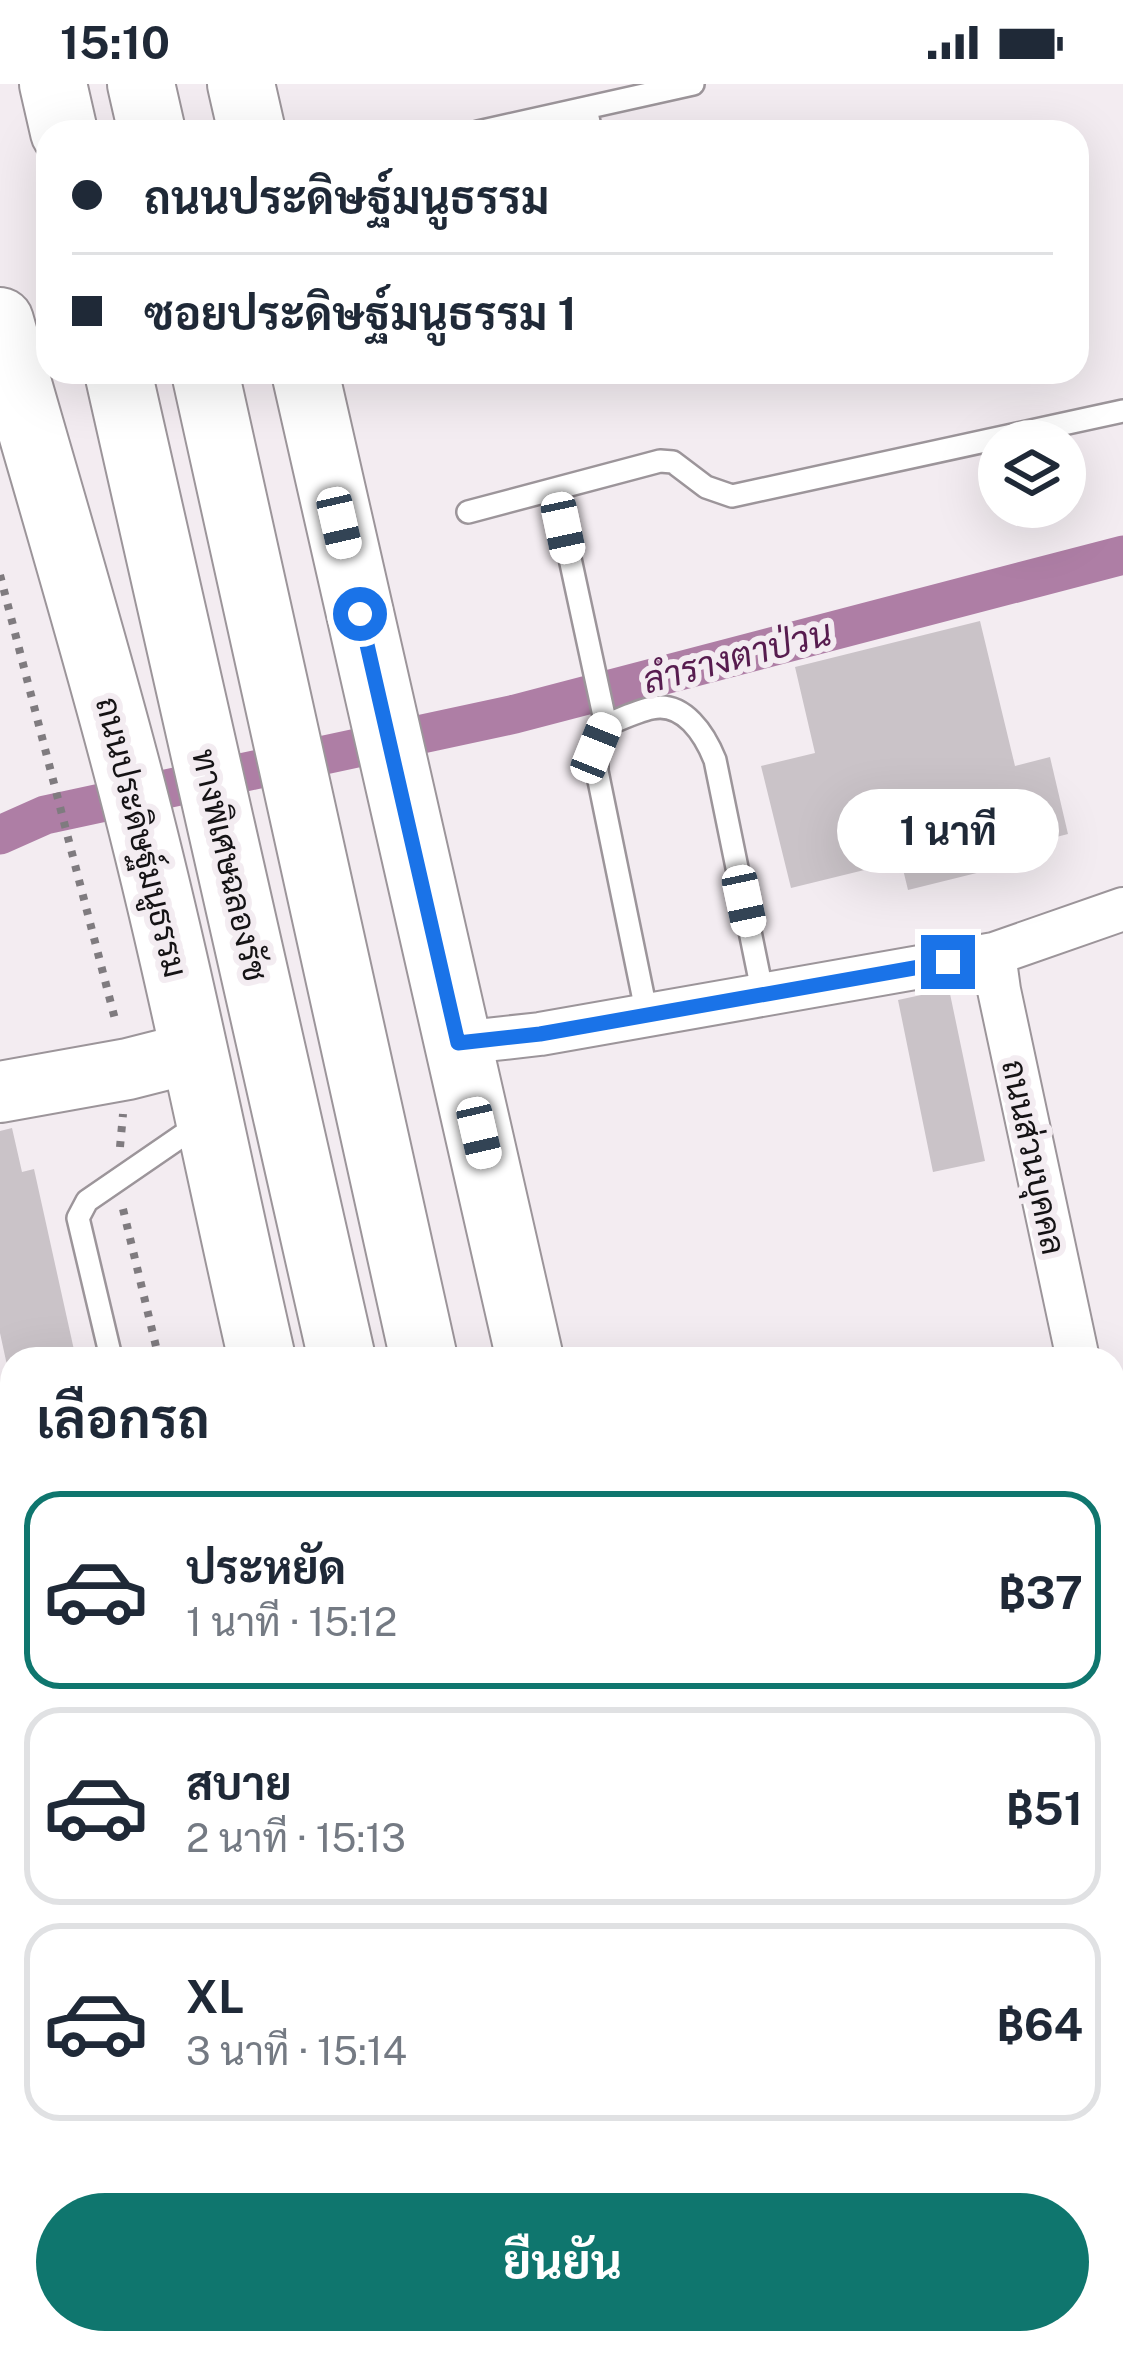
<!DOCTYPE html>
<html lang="th">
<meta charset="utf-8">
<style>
:root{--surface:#fff;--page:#f6f6f7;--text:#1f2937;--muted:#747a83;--line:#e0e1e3;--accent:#0f766e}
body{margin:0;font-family:"Public Sans",Sarabun,sans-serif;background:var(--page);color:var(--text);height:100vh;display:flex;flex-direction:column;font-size:45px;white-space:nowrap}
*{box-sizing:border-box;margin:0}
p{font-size:39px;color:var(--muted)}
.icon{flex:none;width:66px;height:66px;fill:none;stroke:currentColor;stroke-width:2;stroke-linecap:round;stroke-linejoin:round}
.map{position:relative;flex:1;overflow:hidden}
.panel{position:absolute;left:0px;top:1263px;width:1125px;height:1008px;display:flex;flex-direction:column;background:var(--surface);border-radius:36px 36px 0 0;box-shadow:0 12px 48px #0002}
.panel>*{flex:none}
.guide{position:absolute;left:36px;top:36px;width:1053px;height:264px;border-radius:36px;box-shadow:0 12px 48px #0002;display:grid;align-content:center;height:264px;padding:0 36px;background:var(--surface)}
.buttons{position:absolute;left:978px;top:336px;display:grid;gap:24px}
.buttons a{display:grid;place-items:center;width:108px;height:108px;border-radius:50%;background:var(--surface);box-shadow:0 12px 48px #0002;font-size:60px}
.end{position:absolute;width:54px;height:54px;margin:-27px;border:15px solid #1a73e8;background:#fff;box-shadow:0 0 0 6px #fff}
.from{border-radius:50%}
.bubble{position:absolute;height:84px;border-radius:42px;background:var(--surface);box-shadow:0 12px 48px #0002;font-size:39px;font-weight:700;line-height:84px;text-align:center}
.car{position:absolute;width:36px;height:72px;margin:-36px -18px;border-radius:15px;box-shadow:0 0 9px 3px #0007;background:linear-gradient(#fff 24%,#345 0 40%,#fff 0 76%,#345 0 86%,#fff 0)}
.guide b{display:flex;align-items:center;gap:42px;height:114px;font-size:45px}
.guide b+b{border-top:3px solid var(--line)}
.guide i{width:30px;height:30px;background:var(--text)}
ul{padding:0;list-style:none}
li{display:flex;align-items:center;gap:36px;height:198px;margin:0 24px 18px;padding:0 12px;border:6px solid var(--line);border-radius:36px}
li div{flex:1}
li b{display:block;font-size:45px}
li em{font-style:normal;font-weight:700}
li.active{border-color:var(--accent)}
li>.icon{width:108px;height:108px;stroke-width:1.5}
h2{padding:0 36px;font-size:54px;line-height:144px}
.action{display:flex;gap:24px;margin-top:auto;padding:24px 36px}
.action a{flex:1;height:138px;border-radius:72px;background:var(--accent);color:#fff;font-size:48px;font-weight:700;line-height:138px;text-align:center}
.status{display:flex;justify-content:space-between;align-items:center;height:84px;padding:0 60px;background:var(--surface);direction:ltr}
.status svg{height:33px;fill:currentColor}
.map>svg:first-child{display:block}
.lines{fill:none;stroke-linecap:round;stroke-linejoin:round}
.canal{stroke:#ae7ea5;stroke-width:39}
.building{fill:#cac3c8}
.lane-casing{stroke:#9c959a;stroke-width:26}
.street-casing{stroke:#9c959a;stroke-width:46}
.secondary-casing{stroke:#9c959a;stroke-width:64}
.primary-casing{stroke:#9c959a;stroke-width:70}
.highway-casing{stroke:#9c959a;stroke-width:70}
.path{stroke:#7f7b7f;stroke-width:8;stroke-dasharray:6 9;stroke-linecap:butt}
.lane{stroke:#fff;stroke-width:21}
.street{stroke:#fff;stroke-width:42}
.secondary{stroke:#fff;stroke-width:60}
.primary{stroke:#fff;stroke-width:66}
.highway{stroke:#fff;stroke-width:66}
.route{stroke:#1a73e8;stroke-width:15}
.labels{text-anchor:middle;stroke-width:12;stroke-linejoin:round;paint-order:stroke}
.street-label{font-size:33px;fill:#151315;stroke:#f3ecf1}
.water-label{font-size:36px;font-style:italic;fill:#571c4f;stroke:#f3ecf1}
</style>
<div class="status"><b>15:10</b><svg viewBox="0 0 49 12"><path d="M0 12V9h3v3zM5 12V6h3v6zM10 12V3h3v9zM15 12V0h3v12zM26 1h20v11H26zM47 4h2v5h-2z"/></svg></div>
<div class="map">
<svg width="1123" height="2271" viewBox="0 0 1123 2271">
<rect width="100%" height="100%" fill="#f3ecf1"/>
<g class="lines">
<path class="canal" d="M0,751L45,731L515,630L1123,471"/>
</g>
<path class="building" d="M980,537L1015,682L1050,673L1068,750L1033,759L1037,774L908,806L901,777L791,804L761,682L815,669L795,583Z
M949,905L985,1077L933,1088L898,916Z
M12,1044L22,1088L34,1085L76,1275H12L10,1295L0,1249V1047Z
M12,1397V1480L0,1482V1400Z"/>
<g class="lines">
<defs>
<path id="lane" d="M586,24L591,48
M478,48L693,0
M555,405L606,641
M468,428L660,377L673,378L706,403L732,412L1123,327
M647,931L597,687V665L606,641C621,635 637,627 652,624C684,617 705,651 715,676L763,911
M114,1275L110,1269L78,1134L87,1117L202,1038"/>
<path id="street" d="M994,870L999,906L1078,1275
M458,959L540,950L994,870L1123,825
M1113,1440L1123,1486"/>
<path id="secondary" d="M0,1008L128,985L195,968"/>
<path id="primary" d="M241,0L252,48
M0,237C41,382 85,527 124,674C177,872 216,1074 262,1275
M305,288L530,1275
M486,2259L489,2271
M756,2259L759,2271"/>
<path id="highway" d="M53,0L64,48
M141,0L152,48
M118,288L342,1275
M205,288L424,1275
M560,2259L563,2271
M647,2259L650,2271"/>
</defs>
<use href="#lane" class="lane-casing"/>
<use href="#street" class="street-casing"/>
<use href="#secondary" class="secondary-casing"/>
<use href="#primary" class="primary-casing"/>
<use href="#highway" class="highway-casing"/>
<path class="path" d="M0,491L116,939
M120,1063L123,1030
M123,1125L159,1275
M402,2259L405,2271"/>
<use href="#lane" class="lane"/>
<use href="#street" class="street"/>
<use href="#secondary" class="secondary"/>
<use href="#primary" class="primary"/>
<use href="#highway" class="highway"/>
</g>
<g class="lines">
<path class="route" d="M360,530L458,959L540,950L948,878"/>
</g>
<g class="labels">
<g class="street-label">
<text transform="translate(142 753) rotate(76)" y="12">ถนนประดิษฐ์มนูธรรม</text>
<text transform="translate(230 781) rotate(77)" y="12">ทางพิเศษฉลองรัช</text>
<text transform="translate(1034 1073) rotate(78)" y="12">ถนนส่วนบุคคล</text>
</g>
<g class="water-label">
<text transform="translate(737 572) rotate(-15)" y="13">ลำรางตาป่วน</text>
</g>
</g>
</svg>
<div class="buttons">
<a><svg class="icon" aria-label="layers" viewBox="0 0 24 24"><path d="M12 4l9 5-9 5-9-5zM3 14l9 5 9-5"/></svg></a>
</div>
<i class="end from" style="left:360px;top:530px"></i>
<i class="end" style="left:948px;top:878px"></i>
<div class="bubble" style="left:837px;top:705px;width:222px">1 นาที</div>
<i class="car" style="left:339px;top:439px;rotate:167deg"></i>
<i class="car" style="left:563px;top:444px;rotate:168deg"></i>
<i class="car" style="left:596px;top:664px;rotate:22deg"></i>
<i class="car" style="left:744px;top:817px;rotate:168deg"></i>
<i class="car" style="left:479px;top:1049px;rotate:167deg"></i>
<div class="guide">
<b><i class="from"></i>ถนนประดิษฐ์มนูธรรม</b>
<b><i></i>ซอยประดิษฐ์มนูธรรม 1</b>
</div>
<section class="panel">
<h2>เลือกรถ</h2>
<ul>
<li class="active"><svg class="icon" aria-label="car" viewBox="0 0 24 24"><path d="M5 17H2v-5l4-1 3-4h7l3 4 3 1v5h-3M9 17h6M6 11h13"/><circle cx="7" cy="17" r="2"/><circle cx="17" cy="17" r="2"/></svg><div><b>ประหยัด</b><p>1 นาที · 15:12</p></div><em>฿37</em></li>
<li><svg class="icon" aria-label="car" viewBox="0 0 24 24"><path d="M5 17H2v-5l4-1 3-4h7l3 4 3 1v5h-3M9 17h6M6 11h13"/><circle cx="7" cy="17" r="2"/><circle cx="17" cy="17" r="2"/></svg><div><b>สบาย</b><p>2 นาที · 15:13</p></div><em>฿51</em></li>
<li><svg class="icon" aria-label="car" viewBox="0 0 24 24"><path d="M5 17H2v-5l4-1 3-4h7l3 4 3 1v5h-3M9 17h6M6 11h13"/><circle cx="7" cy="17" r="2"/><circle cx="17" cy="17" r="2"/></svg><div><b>XL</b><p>3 นาที · 15:14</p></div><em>฿64</em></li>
</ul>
<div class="action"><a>ยืนยัน</a></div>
</section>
</div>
